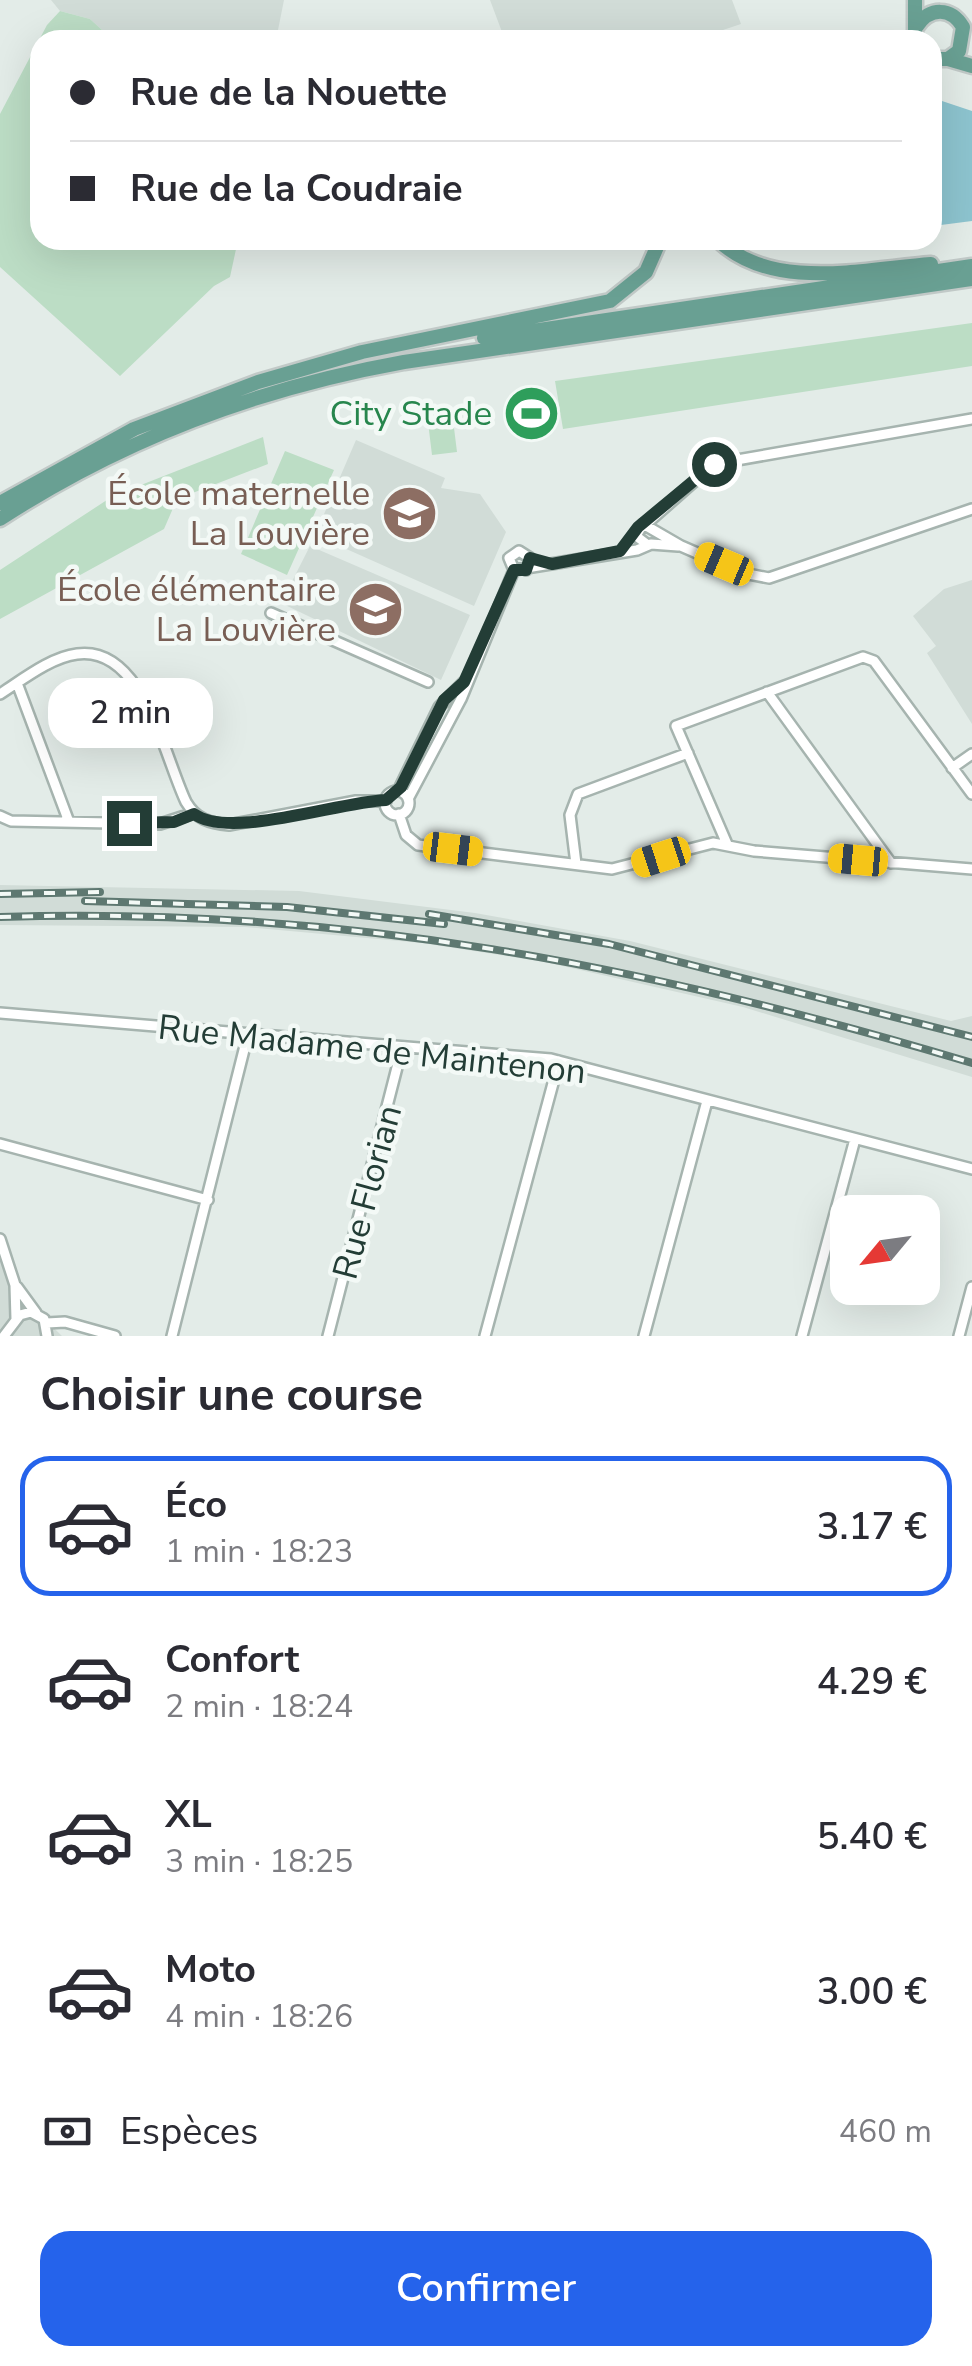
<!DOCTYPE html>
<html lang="fr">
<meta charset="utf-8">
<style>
:root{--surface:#fff;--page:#f2f2f3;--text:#2b2b33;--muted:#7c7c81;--line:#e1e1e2;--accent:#2563eb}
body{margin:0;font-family:"Nunito Sans",sans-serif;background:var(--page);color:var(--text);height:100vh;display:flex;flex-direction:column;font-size:38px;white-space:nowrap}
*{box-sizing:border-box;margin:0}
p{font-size:32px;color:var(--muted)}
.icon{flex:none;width:55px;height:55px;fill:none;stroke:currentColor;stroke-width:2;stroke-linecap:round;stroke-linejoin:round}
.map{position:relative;height:1336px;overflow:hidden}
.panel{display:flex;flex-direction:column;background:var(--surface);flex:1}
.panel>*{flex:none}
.guide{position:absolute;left:30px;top:30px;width:912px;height:220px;border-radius:30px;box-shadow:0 10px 40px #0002;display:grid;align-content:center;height:220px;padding:0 40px;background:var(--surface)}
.needle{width:65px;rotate:241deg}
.buttons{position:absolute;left:830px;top:1195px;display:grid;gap:20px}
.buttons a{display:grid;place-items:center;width:110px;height:110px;border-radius:20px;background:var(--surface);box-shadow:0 10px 40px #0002;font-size:50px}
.end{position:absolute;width:45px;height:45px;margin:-22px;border:12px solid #233d36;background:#fff;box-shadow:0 0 0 5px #fff}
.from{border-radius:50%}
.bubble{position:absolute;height:70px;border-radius:30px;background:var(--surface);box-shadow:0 10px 40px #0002;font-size:32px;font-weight:600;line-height:70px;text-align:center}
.car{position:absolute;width:30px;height:60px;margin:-30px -15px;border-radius:12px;box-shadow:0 0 8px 2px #0007;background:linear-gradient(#f5c518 24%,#345 0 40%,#f5c518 0 76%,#345 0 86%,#f5c518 0)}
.guide b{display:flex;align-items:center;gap:35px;height:95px;font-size:38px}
.guide b+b{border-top:2px solid var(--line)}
.guide i{width:25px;height:25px;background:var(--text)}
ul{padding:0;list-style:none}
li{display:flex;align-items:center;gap:30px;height:140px;margin:0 20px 15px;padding:0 20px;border:5px solid transparent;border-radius:30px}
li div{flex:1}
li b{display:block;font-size:38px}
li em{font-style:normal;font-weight:600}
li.on{border-color:var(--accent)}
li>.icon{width:90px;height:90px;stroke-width:1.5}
h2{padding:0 40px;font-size:45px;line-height:120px}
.pay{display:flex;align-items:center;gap:25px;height:110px;padding:0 40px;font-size:38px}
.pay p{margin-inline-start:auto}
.action{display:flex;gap:20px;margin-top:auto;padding:20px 40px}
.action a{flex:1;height:115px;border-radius:30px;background:var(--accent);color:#fff;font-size:40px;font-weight:600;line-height:115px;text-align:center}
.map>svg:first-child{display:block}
.built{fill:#d1dcd7}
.green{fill:#bcddc5}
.water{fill:#8dc4cf}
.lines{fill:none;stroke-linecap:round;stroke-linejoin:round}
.street-casing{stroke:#a6b4af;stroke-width:14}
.primary-casing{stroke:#c1c9c7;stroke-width:19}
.street{stroke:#fff;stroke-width:9}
.primary{stroke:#69a093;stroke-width:14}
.rail-casing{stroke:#5e7871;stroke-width:8}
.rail{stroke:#f3f9f6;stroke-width:4;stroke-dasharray:11;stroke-linecap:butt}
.route{stroke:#233d36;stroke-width:12}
.labels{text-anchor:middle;stroke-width:9;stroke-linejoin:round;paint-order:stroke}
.leisure-label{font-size:35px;fill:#27864d;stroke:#f3f9f6;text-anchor:end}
.education-label{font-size:35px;fill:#785e54;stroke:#f3f9f6;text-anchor:end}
.street-label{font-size:35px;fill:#233d36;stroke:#f3f9f6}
</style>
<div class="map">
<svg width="972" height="1336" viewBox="0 0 972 1336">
<rect width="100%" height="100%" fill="#e3ece8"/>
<path class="built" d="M51,0H284L276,40H113L90,19L60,11Z
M490,0H732L741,24L693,40H505Z
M356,440L445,478L441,488L480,494L506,532L474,606L315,535Z
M310,546L470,615L441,680L281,603Z
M972,580V724L927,653L936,646L913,616L944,589Z
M0,885L299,891L475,913L630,941L951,1021L972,1016V1077L743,1007L545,962L422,943L245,927L0,925Z
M0,1253L12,1287L62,1336H0Z"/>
<path class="green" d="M60,11L90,19L113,40H40V240H238L230,277L214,286L120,376L0,267V114L47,25Z
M972,323V366L563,429L555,381Z
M552,395L557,423L510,432L505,403Z
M452,412L457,452L432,455L427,414Z
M263,437L268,464L177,499L164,529L0,619V570L113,496Z
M285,451L334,470L287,575L241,554Z"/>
<path class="water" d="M933,98L972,111V221L933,226Z"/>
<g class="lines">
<defs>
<path id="street" d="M646,524L714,464L972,419
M648,545L636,536L643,524L681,546L743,573L769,578L972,509
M514,570L637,550L651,544L678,546
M514,570L509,558L519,551L530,558L526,570
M271,613L428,682
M17,683L69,822
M767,692L891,863
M0,694C22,680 51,657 77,654C143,645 164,756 186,802C196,819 209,823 229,825L356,801H386
M952,768L972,754
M398,791L439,707L464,682
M385 803a12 12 0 1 1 24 0a12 12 0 1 1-24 0Z
M408,799L461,699L514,570
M399,814L406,835L418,845L612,869L713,843L754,851L972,869
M0,816L11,821L160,824L194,813
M727,844L676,726L863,657L874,661L972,794
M576,864L570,815L578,794L688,753
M0,1013L551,1059L972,1169
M0,1144L208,1200
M0,1239L15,1285L16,1319
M17,1287L36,1313
M47,1323L65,1322L115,1336
M4,1336L20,1315L31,1312L44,1319L47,1336
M172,1336L248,1034
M328,1336L402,1048
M485,1336L559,1061
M644,1336L707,1101
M802,1336L855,1139
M959,1336L972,1287"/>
<path id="primary" d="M915,0V40
M917,26C930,7 951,7 963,27L959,51L948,59H932
M948,59L972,66
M718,240C772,292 864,269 931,264
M484,338L972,266
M0,503L134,429L258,382L362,352L610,301L646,272L660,240
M0,519C124,438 259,388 404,362L972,279"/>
</defs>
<use href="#street" class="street-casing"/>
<use href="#primary" class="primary-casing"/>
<use href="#street" class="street"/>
<use href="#primary" class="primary"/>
<defs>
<path id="rail" d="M0,894L100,892
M85,901L287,907L444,924
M429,914L609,944L972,1037
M0,917C342,906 646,965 972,1063"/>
</defs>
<use href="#rail" class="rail-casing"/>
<use href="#rail" class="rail"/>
</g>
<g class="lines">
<path class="route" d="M129,823L174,822L194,814C230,840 338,802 386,800L401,787L444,700L464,682L514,570H526L530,558L552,564L620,551L638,527L714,464"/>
</g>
<defs>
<symbol id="stadium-disc" viewBox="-11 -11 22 22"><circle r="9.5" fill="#2e9e5b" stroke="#f3f9f6"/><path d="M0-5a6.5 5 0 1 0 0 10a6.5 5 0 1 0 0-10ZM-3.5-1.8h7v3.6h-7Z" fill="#fff"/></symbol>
<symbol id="school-disc" viewBox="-11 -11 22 22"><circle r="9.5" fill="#8d6e63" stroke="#f3f9f6"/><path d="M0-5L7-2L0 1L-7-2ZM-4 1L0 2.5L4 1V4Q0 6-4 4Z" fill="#fff"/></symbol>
</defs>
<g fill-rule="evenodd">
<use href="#stadium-disc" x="500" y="382" width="63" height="63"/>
<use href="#school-disc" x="378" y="482" width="63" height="63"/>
<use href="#school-disc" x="344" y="578" width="63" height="63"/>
</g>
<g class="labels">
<g class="leisure-label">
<text x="492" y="425">City Stade</text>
</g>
<g class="education-label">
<text x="370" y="505">École maternelle<tspan x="370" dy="40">La Louvière</tspan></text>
<text x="336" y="601">École élémentaire<tspan x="336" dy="40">La Louvière</tspan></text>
</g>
<g class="street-label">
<text transform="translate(372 1049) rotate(6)" y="12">Rue Madame de Maintenon</text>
<text transform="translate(367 1192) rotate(-75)" y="12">Rue Florian</text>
</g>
</g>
</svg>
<div class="buttons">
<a><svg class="needle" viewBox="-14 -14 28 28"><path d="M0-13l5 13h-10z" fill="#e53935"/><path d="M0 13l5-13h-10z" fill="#7c7c81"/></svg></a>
</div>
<i class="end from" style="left:714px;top:464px"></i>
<i class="end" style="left:129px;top:823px"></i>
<div class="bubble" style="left:48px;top:678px;width:165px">2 min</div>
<i class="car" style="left:724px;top:564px;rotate:293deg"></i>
<i class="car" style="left:453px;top:849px;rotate:97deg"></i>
<i class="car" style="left:661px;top:857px;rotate:252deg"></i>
<i class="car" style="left:858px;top:860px;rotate:275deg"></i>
<div class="guide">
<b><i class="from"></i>Rue de la Nouette</b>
<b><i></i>Rue de la Coudraie</b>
</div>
</div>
<section class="panel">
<h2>Choisir une course</h2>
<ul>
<li class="on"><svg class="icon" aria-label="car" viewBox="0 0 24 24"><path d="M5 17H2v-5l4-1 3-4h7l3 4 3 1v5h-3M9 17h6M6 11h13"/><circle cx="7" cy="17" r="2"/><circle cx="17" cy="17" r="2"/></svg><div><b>Éco</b><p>1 min · 18:23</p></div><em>3.17 €</em></li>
<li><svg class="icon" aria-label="car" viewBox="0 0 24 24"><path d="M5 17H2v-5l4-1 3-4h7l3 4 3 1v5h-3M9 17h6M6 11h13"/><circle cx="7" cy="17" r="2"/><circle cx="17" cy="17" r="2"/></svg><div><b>Confort</b><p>2 min · 18:24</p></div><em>4.29 €</em></li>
<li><svg class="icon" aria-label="car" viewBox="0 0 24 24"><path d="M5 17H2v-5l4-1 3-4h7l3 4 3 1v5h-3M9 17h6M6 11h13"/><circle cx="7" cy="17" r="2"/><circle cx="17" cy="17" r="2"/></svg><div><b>XL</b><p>3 min · 18:25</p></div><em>5.40 €</em></li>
<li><svg class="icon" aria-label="car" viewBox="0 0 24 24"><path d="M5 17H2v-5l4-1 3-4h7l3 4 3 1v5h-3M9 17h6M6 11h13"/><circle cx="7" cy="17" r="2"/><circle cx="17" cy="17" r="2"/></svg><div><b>Moto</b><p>4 min · 18:26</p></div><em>3.00 €</em></li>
</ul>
<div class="pay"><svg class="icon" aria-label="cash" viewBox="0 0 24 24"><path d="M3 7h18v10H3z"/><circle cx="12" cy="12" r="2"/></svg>Espèces<p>460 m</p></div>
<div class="action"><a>Confirmer</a></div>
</section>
